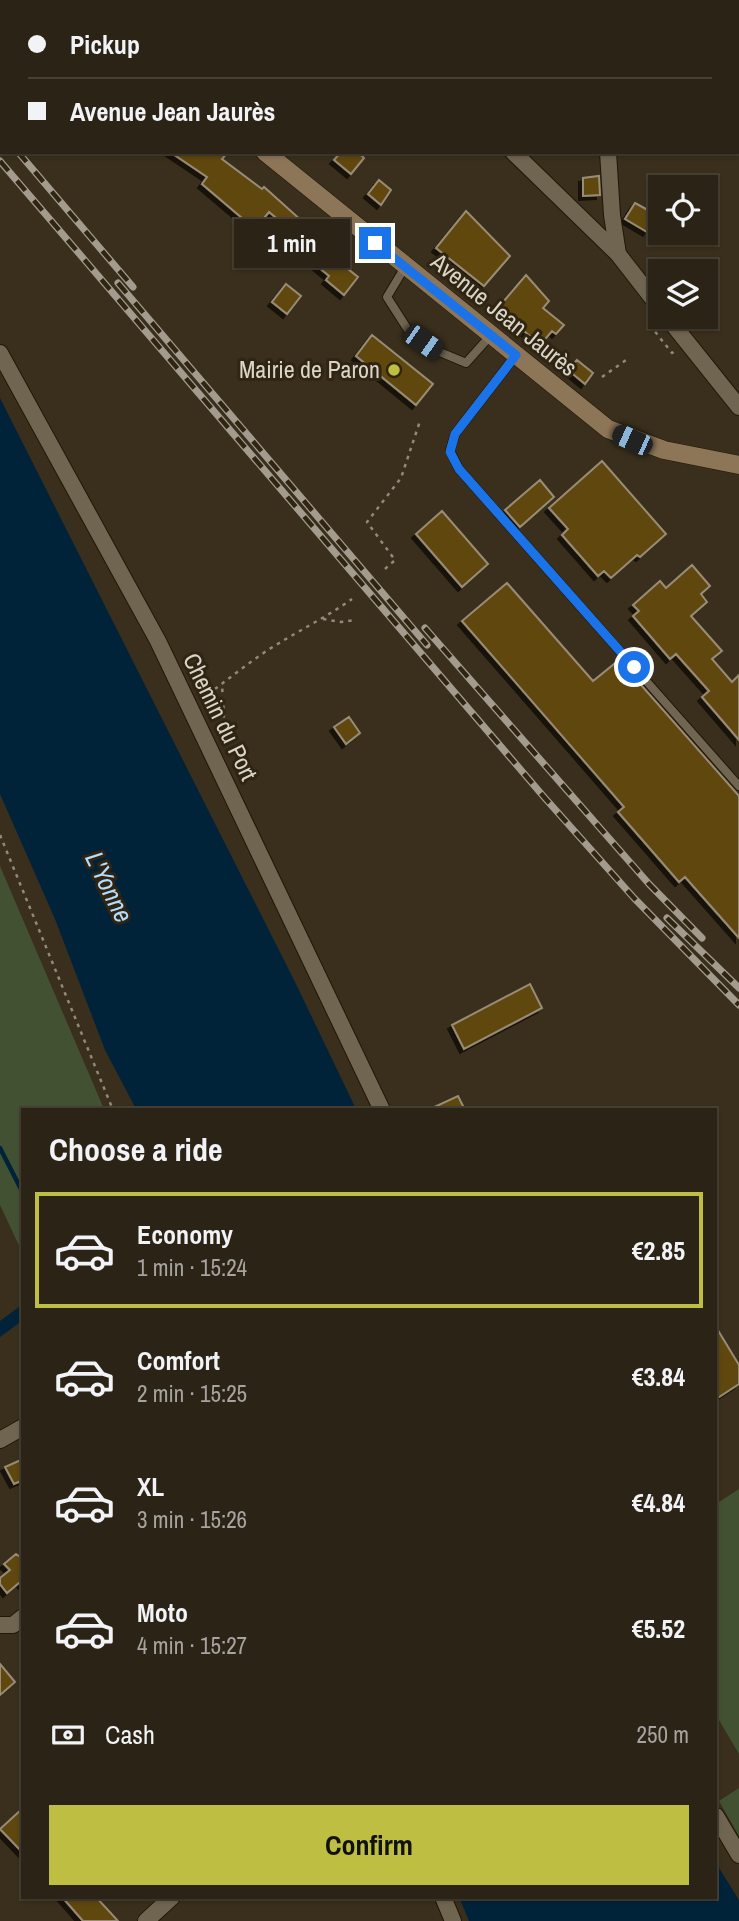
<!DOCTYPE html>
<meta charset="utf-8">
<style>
:root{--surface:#2b2315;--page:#332b1e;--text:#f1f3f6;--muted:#a6a4a0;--line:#474034;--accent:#bebf42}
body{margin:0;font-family:"Archivo Narrow",sans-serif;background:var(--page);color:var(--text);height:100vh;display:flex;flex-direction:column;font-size:26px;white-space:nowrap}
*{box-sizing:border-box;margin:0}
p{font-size:23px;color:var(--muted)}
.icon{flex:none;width:38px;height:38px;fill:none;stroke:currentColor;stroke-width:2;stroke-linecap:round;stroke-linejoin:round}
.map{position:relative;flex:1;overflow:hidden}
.sheet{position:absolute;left:21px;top:1108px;width:696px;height:791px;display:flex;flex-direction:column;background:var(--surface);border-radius:0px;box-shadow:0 2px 5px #0004,0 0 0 2px var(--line)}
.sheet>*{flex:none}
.banner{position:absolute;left:0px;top:0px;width:740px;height:154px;box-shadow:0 2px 5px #0004,0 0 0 2px var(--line);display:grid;align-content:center;height:154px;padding:0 28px;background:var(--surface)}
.tools{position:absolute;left:648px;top:175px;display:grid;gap:14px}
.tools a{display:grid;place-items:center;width:70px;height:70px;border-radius:0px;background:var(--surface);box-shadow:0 2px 5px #0004,0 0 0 2px var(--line);font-size:35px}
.end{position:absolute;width:32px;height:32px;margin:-16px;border:9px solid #1a73e8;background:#fff;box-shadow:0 0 0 4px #fff}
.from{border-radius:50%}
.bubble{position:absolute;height:49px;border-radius:0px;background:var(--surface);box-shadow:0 2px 5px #0004,0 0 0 2px var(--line);font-size:23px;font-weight:700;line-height:49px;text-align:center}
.car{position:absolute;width:21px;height:42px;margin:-21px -10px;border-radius:9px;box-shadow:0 0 5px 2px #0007;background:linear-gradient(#222 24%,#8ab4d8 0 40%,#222 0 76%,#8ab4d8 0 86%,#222 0)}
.banner b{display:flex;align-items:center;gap:24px;height:66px;font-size:26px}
.banner b+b{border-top:2px solid var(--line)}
.banner i{width:18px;height:18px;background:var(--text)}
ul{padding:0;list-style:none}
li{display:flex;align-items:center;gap:21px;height:116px;margin:0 14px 10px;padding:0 14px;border:4px solid transparent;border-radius:0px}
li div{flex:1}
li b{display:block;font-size:26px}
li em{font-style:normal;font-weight:700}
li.on{border-color:var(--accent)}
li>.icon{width:63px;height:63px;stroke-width:1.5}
h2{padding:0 28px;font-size:32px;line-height:84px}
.pay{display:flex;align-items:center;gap:18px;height:77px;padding:0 28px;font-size:26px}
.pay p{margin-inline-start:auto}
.cta{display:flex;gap:14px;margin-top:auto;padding:14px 28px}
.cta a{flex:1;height:80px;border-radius:0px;background:var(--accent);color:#111;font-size:28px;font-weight:700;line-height:80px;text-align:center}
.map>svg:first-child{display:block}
.green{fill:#435133}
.water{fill:#00233a}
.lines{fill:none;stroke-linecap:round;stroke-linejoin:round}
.stream{stroke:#00233a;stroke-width:4.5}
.building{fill:#5f4711;stroke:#988c76;stroke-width:2;filter:url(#shadow)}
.lane-casing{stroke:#201705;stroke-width:10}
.street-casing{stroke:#201705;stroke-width:18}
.secondary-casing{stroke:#201705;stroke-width:19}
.path{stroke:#91897a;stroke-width:2.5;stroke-dasharray:3.5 5;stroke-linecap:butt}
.lane{stroke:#706550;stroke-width:8}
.street{stroke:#706550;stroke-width:16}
.secondary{stroke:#8d7558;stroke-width:18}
.rail-casing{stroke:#a39c8e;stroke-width:7}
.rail{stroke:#2f2512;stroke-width:4.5;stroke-dasharray:13;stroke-linecap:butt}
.route{stroke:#1a73e8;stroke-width:9}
.poi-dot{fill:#bebf42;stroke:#2f2512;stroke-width:2.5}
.labels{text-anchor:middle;stroke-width:6;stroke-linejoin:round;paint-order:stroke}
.street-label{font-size:24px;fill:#dad4c9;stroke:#2f2512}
.poi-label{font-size:24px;fill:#dad4c9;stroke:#2f2512;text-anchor:end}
.water-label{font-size:26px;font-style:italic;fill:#b2ddfd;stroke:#2f2512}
</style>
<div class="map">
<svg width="739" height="1921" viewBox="0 0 739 1921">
<defs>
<filter id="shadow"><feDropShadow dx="-4" dy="4" stdDeviation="0" flood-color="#0009"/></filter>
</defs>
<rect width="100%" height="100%" fill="#392f1c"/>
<path class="green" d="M0,866L104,1109L23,1110V1254L0,1205Z
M739,1489V1754L716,1715V1504Z
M739,1788V1836L719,1801Z"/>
<path class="water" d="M0,398L295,982L356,1109H136L105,1050L55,919L0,794Z
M23,1304V1320L0,1337V1321Z
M716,1863L739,1900V1921H469L459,1897H716Z"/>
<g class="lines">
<path class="stream" d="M0,1148L23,1193"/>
</g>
<path class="building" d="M170,152H228L222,159L262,189L264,187L302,221L293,232L269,212L255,229L202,184L207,177Z
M341,152H358L364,158L351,174L334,160Z
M599,176L600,195L583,196V178Z
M379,180L391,190L381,205L368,194Z
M635,203L657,215L647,232L625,219Z
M466,211L510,256L484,286L436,248Z
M331,238L341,247L333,257L358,277L344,295L326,280L329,276L306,257L322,239Z
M526,275L549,301L543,308L564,325L556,334L552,331L540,345L498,308Z
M286,284L301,296L287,314L272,302Z
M372,335L433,384L416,405L356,356Z
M577,360L593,373L585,384L568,370Z
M602,461L666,534L640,557L637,555L611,578L604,571L598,576L562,535L568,529L549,508Z
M540,480L554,497L520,527L505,510Z
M442,511L488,564L462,587L416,534Z
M692,565L710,586L701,594L707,602L691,616L722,651L712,659L732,682L739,675V740L702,697L709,691L676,654L670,659L633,616L639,611L633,605L660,581L666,588Z
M507,583L593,681L619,660L739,796V938L685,877L679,882L618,812L624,807L462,621Z
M349,717L360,733L346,744L334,727Z
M530,984L542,1008L464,1049L452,1025Z
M458,1096L465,1110H428Z
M716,1327L739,1365V1384L716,1399Z
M23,1459V1480L14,1484L5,1467Z
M16,1554L23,1559V1585L20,1582L7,1593L0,1584V1578L10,1570L4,1564Z
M0,1664L15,1682L0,1695Z
M23,1808V1853L0,1829Z
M62,1897H96L118,1921H83Z"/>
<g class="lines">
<defs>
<path id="lane" d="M405,267L387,297L410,333L435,350L466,363L491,335
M516,355L455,434L450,451L459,469L739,786"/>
<path id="street" d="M575,0L576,2
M489,1V0
M732,2H739
M738,100H739
M513,152L618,254
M608,152L612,215L618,254L660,308
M667,317L739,407
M0,353L158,641L382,1110
M0,1440L23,1427
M0,1625H13L23,1617
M716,1816L739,1855
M443,1897L453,1921
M146,1921L172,1897"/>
<path id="secondary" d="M78,0L81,2
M265,152L608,429L664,450L739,465"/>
</defs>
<use href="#lane" class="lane-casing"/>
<use href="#street" class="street-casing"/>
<use href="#secondary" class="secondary-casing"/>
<path class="path" d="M330,0L332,2
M657,326L653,329L672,353L675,351
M602,377L629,358
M385,569L395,560L367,522L401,478L420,421
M323,619L341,622L356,620
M201,699C224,683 245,665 268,650C296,632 325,618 352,599
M219,734L224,715L222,685
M0,835L113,1110"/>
<use href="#lane" class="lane"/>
<use href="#street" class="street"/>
<use href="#secondary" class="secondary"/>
<defs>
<path id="rail" d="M0,131L2,133
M18,152L133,287
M0,161L544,797L634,898L739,1005
M118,283L427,645
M425,628L649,884L702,938
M667,918L739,988"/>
</defs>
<use href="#rail" class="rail-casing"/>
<use href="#rail" class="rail"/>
</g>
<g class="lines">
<path class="route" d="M375,243L516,355L455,434L450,452L459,469L634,667"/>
</g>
<circle class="poi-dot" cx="394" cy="370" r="7"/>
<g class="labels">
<g class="street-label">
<text transform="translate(504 315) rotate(39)" y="8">Avenue Jean Jaurès</text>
<text transform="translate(220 717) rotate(64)" y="8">Chemin du Port</text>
</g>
<g class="poi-label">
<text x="380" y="378">Mairie de Paron</text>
</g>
<g class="water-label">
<text transform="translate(109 887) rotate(64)" y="9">L'Yonne</text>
</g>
</g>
</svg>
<div class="tools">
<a><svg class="icon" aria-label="locate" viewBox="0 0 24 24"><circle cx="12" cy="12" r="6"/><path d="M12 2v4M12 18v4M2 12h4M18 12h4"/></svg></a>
<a><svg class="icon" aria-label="layers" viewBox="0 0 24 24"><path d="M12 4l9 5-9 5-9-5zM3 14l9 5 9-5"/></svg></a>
</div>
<i class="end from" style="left:634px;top:667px"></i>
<i class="end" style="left:375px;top:243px"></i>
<div class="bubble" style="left:234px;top:219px;width:116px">1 min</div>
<i class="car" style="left:423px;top:342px;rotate:125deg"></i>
<i class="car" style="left:632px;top:440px;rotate:294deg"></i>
<div class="banner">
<b><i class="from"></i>Pickup</b>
<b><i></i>Avenue Jean Jaurès</b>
</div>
<section class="sheet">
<h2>Choose a ride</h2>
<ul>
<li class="on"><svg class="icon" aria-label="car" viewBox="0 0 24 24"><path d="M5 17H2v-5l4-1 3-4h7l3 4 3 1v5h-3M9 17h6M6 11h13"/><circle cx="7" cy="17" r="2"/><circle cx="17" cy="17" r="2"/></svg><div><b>Economy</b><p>1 min · 15:24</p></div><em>€2.85</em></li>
<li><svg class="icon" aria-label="car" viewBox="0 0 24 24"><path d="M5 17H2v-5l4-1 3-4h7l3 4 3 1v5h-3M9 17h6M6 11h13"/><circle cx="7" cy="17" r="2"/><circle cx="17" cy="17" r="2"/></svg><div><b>Comfort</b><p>2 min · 15:25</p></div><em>€3.84</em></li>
<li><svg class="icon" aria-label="car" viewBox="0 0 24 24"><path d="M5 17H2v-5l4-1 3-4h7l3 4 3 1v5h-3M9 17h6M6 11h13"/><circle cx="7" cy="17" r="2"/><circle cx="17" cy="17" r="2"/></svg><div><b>XL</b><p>3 min · 15:26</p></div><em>€4.84</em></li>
<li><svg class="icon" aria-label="car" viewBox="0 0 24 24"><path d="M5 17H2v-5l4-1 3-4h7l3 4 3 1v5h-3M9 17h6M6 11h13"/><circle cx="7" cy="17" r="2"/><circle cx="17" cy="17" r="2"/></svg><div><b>Moto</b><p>4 min · 15:27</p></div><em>€5.52</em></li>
</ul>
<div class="pay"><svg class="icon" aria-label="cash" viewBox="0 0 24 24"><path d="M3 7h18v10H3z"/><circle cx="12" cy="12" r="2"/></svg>Cash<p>250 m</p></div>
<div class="cta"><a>Confirm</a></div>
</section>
</div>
